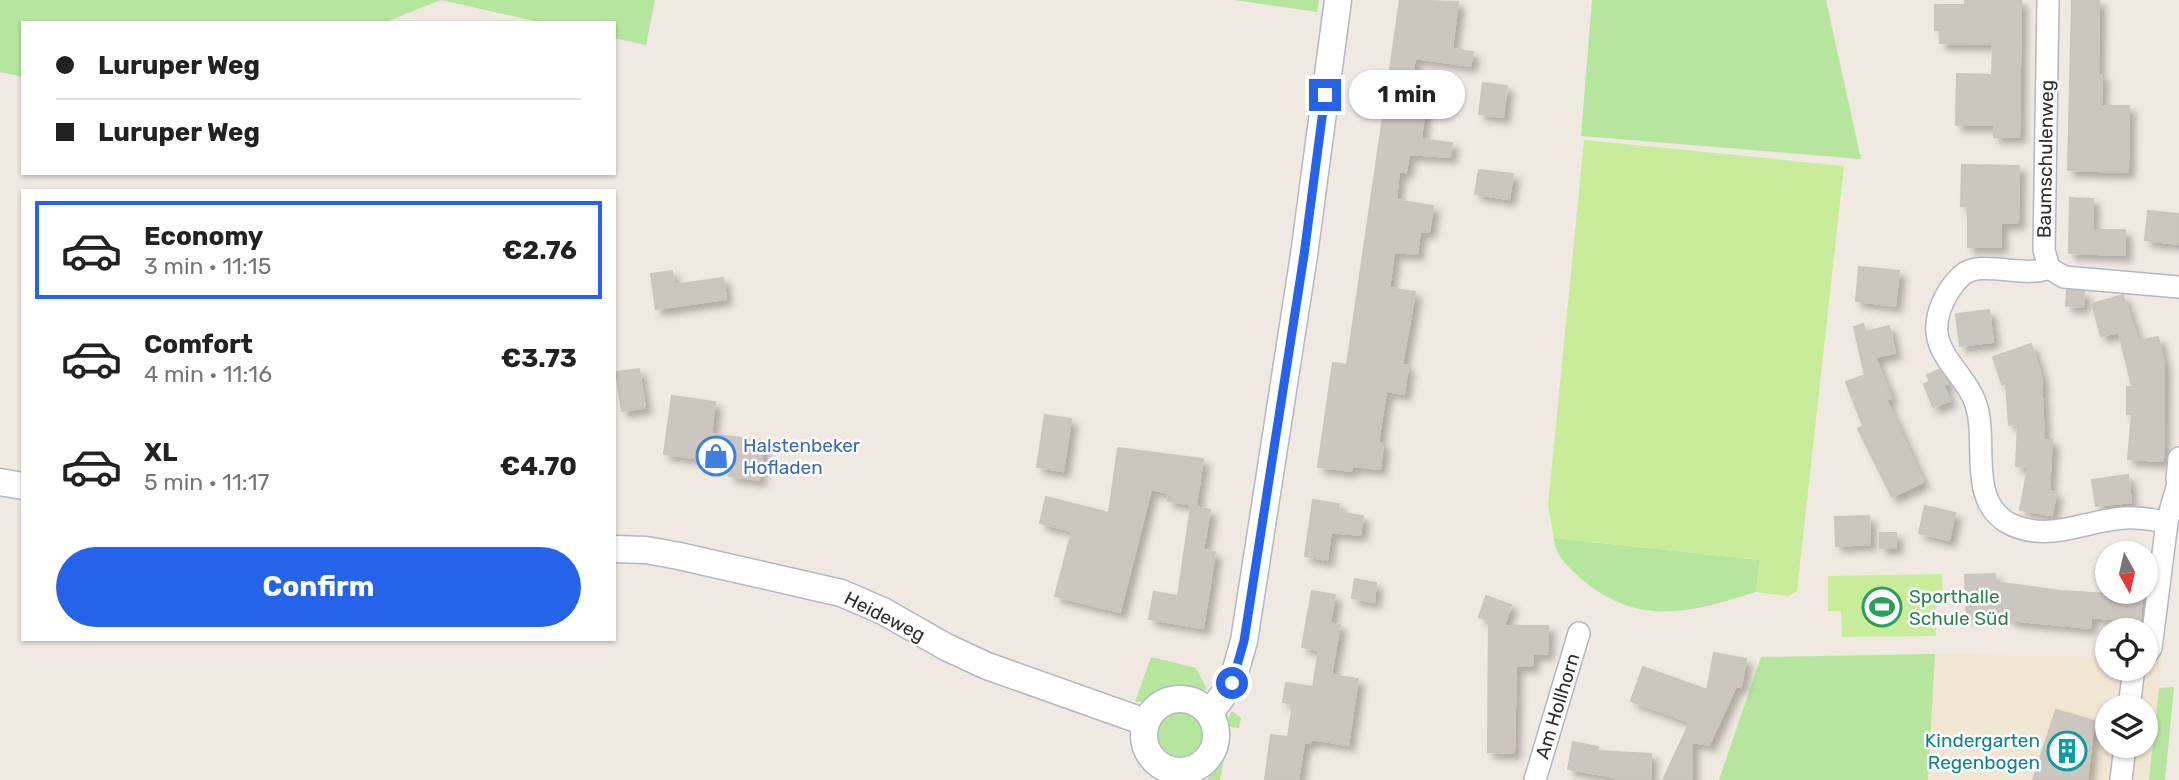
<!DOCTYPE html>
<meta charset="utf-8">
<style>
:root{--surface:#fff;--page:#f6f6f6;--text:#222;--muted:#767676;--line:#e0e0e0;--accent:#2563eb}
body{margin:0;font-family:Rubik,sans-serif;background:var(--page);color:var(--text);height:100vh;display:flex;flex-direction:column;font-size:26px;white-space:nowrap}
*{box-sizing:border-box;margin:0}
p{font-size:23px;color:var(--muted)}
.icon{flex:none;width:38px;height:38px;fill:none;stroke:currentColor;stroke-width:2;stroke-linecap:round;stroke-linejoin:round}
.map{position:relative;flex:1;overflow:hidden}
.side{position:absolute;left:21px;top:189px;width:595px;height:452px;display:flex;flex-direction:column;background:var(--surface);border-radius:0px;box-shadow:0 2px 5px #0004}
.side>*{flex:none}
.guide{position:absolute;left:21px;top:21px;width:595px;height:154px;border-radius:0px;box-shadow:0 2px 5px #0004;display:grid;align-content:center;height:154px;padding:0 35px;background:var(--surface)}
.needle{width:46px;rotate:172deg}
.controls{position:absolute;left:2095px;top:541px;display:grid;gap:14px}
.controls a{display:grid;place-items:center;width:63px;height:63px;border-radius:50%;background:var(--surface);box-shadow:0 2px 5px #0004;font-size:35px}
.end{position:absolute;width:32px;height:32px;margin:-16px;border:9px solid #2563eb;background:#fff;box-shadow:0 0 0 4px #fff}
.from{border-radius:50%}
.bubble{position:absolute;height:49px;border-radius:24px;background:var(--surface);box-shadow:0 2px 5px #0004;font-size:23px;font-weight:700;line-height:49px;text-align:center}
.guide b{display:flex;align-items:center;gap:24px;height:66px;font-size:26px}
.guide b+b{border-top:2px solid var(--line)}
.guide i{width:18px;height:18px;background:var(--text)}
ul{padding:12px 0 0;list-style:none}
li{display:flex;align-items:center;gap:21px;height:98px;margin:0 14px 10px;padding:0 21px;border:4px solid transparent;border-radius:0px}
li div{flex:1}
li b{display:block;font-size:26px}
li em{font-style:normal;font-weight:700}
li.active{border-color:var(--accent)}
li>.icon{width:63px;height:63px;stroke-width:1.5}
.cta{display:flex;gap:14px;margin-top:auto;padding:14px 35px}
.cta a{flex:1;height:80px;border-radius:42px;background:var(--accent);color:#fff;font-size:28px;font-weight:700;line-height:80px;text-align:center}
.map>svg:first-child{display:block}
.education{fill:#f0e6d1;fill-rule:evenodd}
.green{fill:#b6e59e}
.pitch{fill:#c9ec9a}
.building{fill:#cbc7bf;stroke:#cbc5ba;stroke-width:2;filter:url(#shadow)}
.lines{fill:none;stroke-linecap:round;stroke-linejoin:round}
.minor-casing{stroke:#b4b7c1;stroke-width:24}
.tertiary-casing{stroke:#b4b7c1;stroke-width:29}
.minor{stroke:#fff;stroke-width:21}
.tertiary{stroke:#fff;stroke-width:26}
.route{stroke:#2563eb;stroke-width:9}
.labels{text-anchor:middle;stroke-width:5;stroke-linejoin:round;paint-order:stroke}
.street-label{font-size:19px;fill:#2e2e2e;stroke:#fff}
.shop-label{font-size:19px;fill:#366cbe;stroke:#fff;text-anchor:start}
.leisure-label{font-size:19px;fill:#27864d;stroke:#fff;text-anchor:start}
.culture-label{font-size:19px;fill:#0d838f;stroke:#fff;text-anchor:end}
</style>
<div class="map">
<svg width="2179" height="780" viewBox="0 0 2179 780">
<defs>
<filter id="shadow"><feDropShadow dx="6" dy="6" stdDeviation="3.5" flood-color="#0004"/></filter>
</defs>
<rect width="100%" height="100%" fill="#efe9e1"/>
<path class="education" d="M1935,654L2107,657V668H2146V658H2162L2149,780H1928ZM2107,707H2146V746H2107Z"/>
<path class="green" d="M0,0H655L646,45L614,38V23H544L441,0L383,23H23V77L0,72Z
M1234,0H1319L1317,12Z
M1592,0H1826L1861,159L1581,136Z
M1554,538L1760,560L1756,592C1689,613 1638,628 1579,577C1567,566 1555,555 1554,538Z
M1935,654L1928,780H1719L1761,657Z
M1151,657L1196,668L1207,689C1196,695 1185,690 1174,692C1160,694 1149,702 1135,702Z
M2174,687L2165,780H2149L2159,688Z
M1156 734a23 23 0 1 1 46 0a23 23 0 1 1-46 0Z
M1232,711L1241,718L1239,728L1230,727L1220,780H1207L1221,753L1227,720Z"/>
<path class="pitch" d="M1584,140L1844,166L1797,591L1789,596L1756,592L1760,560L1554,538L1548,506Z
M1942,574L1943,603H1936V636L1842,637L1841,611H1828V576Z"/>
<path class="building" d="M1400,0L1458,2L1452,49L1473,52L1470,66L1415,58L1410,88L1446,93L1443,110L1425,107L1421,139L1452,143L1450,157L1409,154L1406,172L1399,171L1396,200L1433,206L1429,232L1420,231L1417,254L1394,252L1389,288L1415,292L1402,365L1408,366L1404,394L1386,391L1378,443L1383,444L1380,469L1352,466L1351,471L1318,467L1333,363L1347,365Z
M1965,0H2021L2019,137H1994V125H1956L1957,74L1992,75L1993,44L1940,43V30H1935V5H1965Z
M2072,0H2099L2098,75H2102L2101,106H2129L2128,172L2068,170Z
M1483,83L1507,86L1503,117L1479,114Z
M1962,165L2019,166L2018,223H2001V247H1968V206H1961Z
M1479,170L1513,174L1509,199L1475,194Z
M2070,198L2093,199L2092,230H2125V255L2069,253Z
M2148,211L2179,214V244L2145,240Z
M1859,267L1899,271L1895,306L1856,301Z
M672,271L674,285L723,278L726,299L656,309L651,274Z
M2067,290L2084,292L2083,307L2066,306Z
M2123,295L2138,341L2158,337L2164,364L2163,461L2128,459L2132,414H2127V387H2132L2119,332L2101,336L2092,304Z
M1989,310L1993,342L1960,346L1956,314Z
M1863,324L1866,332L1889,326L1895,353L1875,357L1891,398L1886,400L1923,482L1892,497L1858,429L1863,426L1846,382L1865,375L1854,327Z
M2031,344L2041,376L2044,440H2052L2049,491L2056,493L2052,515L2020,510L2028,467L2016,466L2018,424L2009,425L2006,383L2002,384L1993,357Z
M639,369L645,408L622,411L616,372Z
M1939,370L1949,383L1943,385L1950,401L1933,407L1924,384L1930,382L1927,375Z
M672,396L715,402L711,434L764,441L759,480L729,476L731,463L664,454Z
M1045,415L1071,419L1063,471L1037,467Z
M1118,448L1203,459L1196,505L1168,501L1169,493L1151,489L1120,612L1055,596L1072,531L1040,523L1046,497L1109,513Z
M2128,475L2131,502L2096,506L2092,480Z
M1313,500L1339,504L1338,512L1363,516L1360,535L1331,532L1327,560L1305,556Z
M1191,506L1210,510L1203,550L1215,552L1203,628L1149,619L1154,592L1178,596Z
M1925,506L1955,513L1949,540L1919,533Z
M1869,516L1870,544L1836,546L1835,517Z
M1880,533H1896V548H1880Z
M1995,574V582L2060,591L2109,594V592H2142L2140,622L2091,617L2090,628L2010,620L2011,615L1967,617L1965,575Z
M1355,579L1376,583L1374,602L1352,598Z
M1312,591L1335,595L1330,623L1340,625L1331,675L1358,679L1348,745L1311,739L1310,743L1304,742L1298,780H1265L1271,735L1288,737L1293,704L1283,702L1286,683L1313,687L1319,650L1302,647Z
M1486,596L1511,605L1504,626H1548L1547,654H1533L1532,666H1516L1514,753L1488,752L1489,620L1479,617Z
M1714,653L1746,659L1741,687L1736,686L1709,745L1692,742V780H1663L1690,722L1631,701L1643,667L1707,690Z
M2056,710L2094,721L2087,780H2033Z
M1573,742L1598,747L1597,751L1651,754L1650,780H1615V777L1568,769Z"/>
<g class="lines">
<defs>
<path id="minor" d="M2048,0L2044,250L2049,268L2064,277L2179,287
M2049,268C2024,279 1980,258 1961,276C1947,290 1935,312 1937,333C1940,361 1972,381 1978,412C1986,447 1969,503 2010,524C2049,543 2086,520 2125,518C2139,517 2154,520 2167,522
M2177,479L2179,458
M2146,655L2151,648L2167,522L2179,480
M2129,707L2134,668
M1535,780L1579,633
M2121,780L2125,746"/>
<path id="tertiary" d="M0,482L23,486
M614,549L646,550L679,556L841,593L883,611L946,647L987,666L1145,722
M1144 735a36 36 0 1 1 72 0a36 36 0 1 1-72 0Z
M1210,713L1232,683L1244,641L1304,255L1338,0"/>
</defs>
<use href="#minor" class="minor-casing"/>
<use href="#tertiary" class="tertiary-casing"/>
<use href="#minor" class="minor"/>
<use href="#tertiary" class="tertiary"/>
</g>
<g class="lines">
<path class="route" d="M1232,683L1244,641L1304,255L1325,95"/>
</g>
<defs>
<symbol id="shop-ring" viewBox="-11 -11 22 22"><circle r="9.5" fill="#fff" stroke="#3f7fe0" stroke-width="1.5"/><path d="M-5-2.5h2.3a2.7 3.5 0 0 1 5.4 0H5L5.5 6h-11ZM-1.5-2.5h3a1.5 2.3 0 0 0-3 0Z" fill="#3f7fe0"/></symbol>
<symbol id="stadium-ring" viewBox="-11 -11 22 22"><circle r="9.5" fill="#fff" stroke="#2e9e5b" stroke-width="1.5"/><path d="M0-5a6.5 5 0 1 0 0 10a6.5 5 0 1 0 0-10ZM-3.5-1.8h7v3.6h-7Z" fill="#2e9e5b"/></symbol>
<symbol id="building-ring" viewBox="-11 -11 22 22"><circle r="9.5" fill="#fff" stroke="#0f9aa8" stroke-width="1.5"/><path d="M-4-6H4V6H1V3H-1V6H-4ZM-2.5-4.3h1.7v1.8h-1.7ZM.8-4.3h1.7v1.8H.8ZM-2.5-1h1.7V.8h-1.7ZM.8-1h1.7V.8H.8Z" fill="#0f9aa8"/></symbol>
</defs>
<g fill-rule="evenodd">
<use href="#shop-ring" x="694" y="434" width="44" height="44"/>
<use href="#stadium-ring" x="1860" y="585" width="44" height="44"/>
<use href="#building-ring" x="2045" y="729" width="44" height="44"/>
</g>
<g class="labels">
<g class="street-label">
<text transform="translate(2045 159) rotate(-89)" y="7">Baumschulenweg</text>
<text transform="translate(885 616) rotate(27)" y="7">Heideweg</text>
<text transform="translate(1557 706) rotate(-73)" y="7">Am Hollhorn</text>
</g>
<g class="shop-label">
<text x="743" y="452">Halstenbeker<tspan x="743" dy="22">Hofladen</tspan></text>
</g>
<g class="leisure-label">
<text x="1909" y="603">Sporthalle<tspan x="1909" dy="22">Schule Süd</tspan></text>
</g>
<g class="culture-label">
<text x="2040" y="747">Kindergarten<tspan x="2040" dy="22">Regenbogen</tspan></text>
</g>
</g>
</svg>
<div class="controls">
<a><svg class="needle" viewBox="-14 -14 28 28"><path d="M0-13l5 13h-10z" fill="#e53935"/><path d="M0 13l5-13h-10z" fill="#767676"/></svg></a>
<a><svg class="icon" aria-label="locate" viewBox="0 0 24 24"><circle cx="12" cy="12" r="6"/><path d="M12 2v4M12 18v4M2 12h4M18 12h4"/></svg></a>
<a><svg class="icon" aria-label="layers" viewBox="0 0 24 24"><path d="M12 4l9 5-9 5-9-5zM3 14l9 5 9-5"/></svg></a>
</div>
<i class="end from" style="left:1232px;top:683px"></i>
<i class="end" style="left:1325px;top:95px"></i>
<div class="bubble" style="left:1349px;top:70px;width:116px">1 min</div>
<div class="guide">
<b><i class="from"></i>Luruper Weg</b>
<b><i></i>Luruper Weg</b>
</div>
<section class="side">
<ul>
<li class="active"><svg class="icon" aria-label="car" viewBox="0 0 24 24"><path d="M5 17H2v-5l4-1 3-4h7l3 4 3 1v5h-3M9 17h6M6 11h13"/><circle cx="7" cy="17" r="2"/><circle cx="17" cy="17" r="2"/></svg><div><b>Economy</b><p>3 min · 11:15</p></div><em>€2.76</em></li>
<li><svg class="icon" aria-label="car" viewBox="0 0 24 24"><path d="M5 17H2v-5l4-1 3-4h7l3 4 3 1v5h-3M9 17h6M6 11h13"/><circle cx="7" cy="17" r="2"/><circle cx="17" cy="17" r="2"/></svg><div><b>Comfort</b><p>4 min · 11:16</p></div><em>€3.73</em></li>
<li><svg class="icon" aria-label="car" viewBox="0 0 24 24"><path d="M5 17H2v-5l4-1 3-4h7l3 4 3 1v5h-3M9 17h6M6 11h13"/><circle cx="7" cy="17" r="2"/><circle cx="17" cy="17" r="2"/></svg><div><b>XL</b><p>5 min · 11:17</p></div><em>€4.70</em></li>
</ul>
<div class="cta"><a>Confirm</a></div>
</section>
</div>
